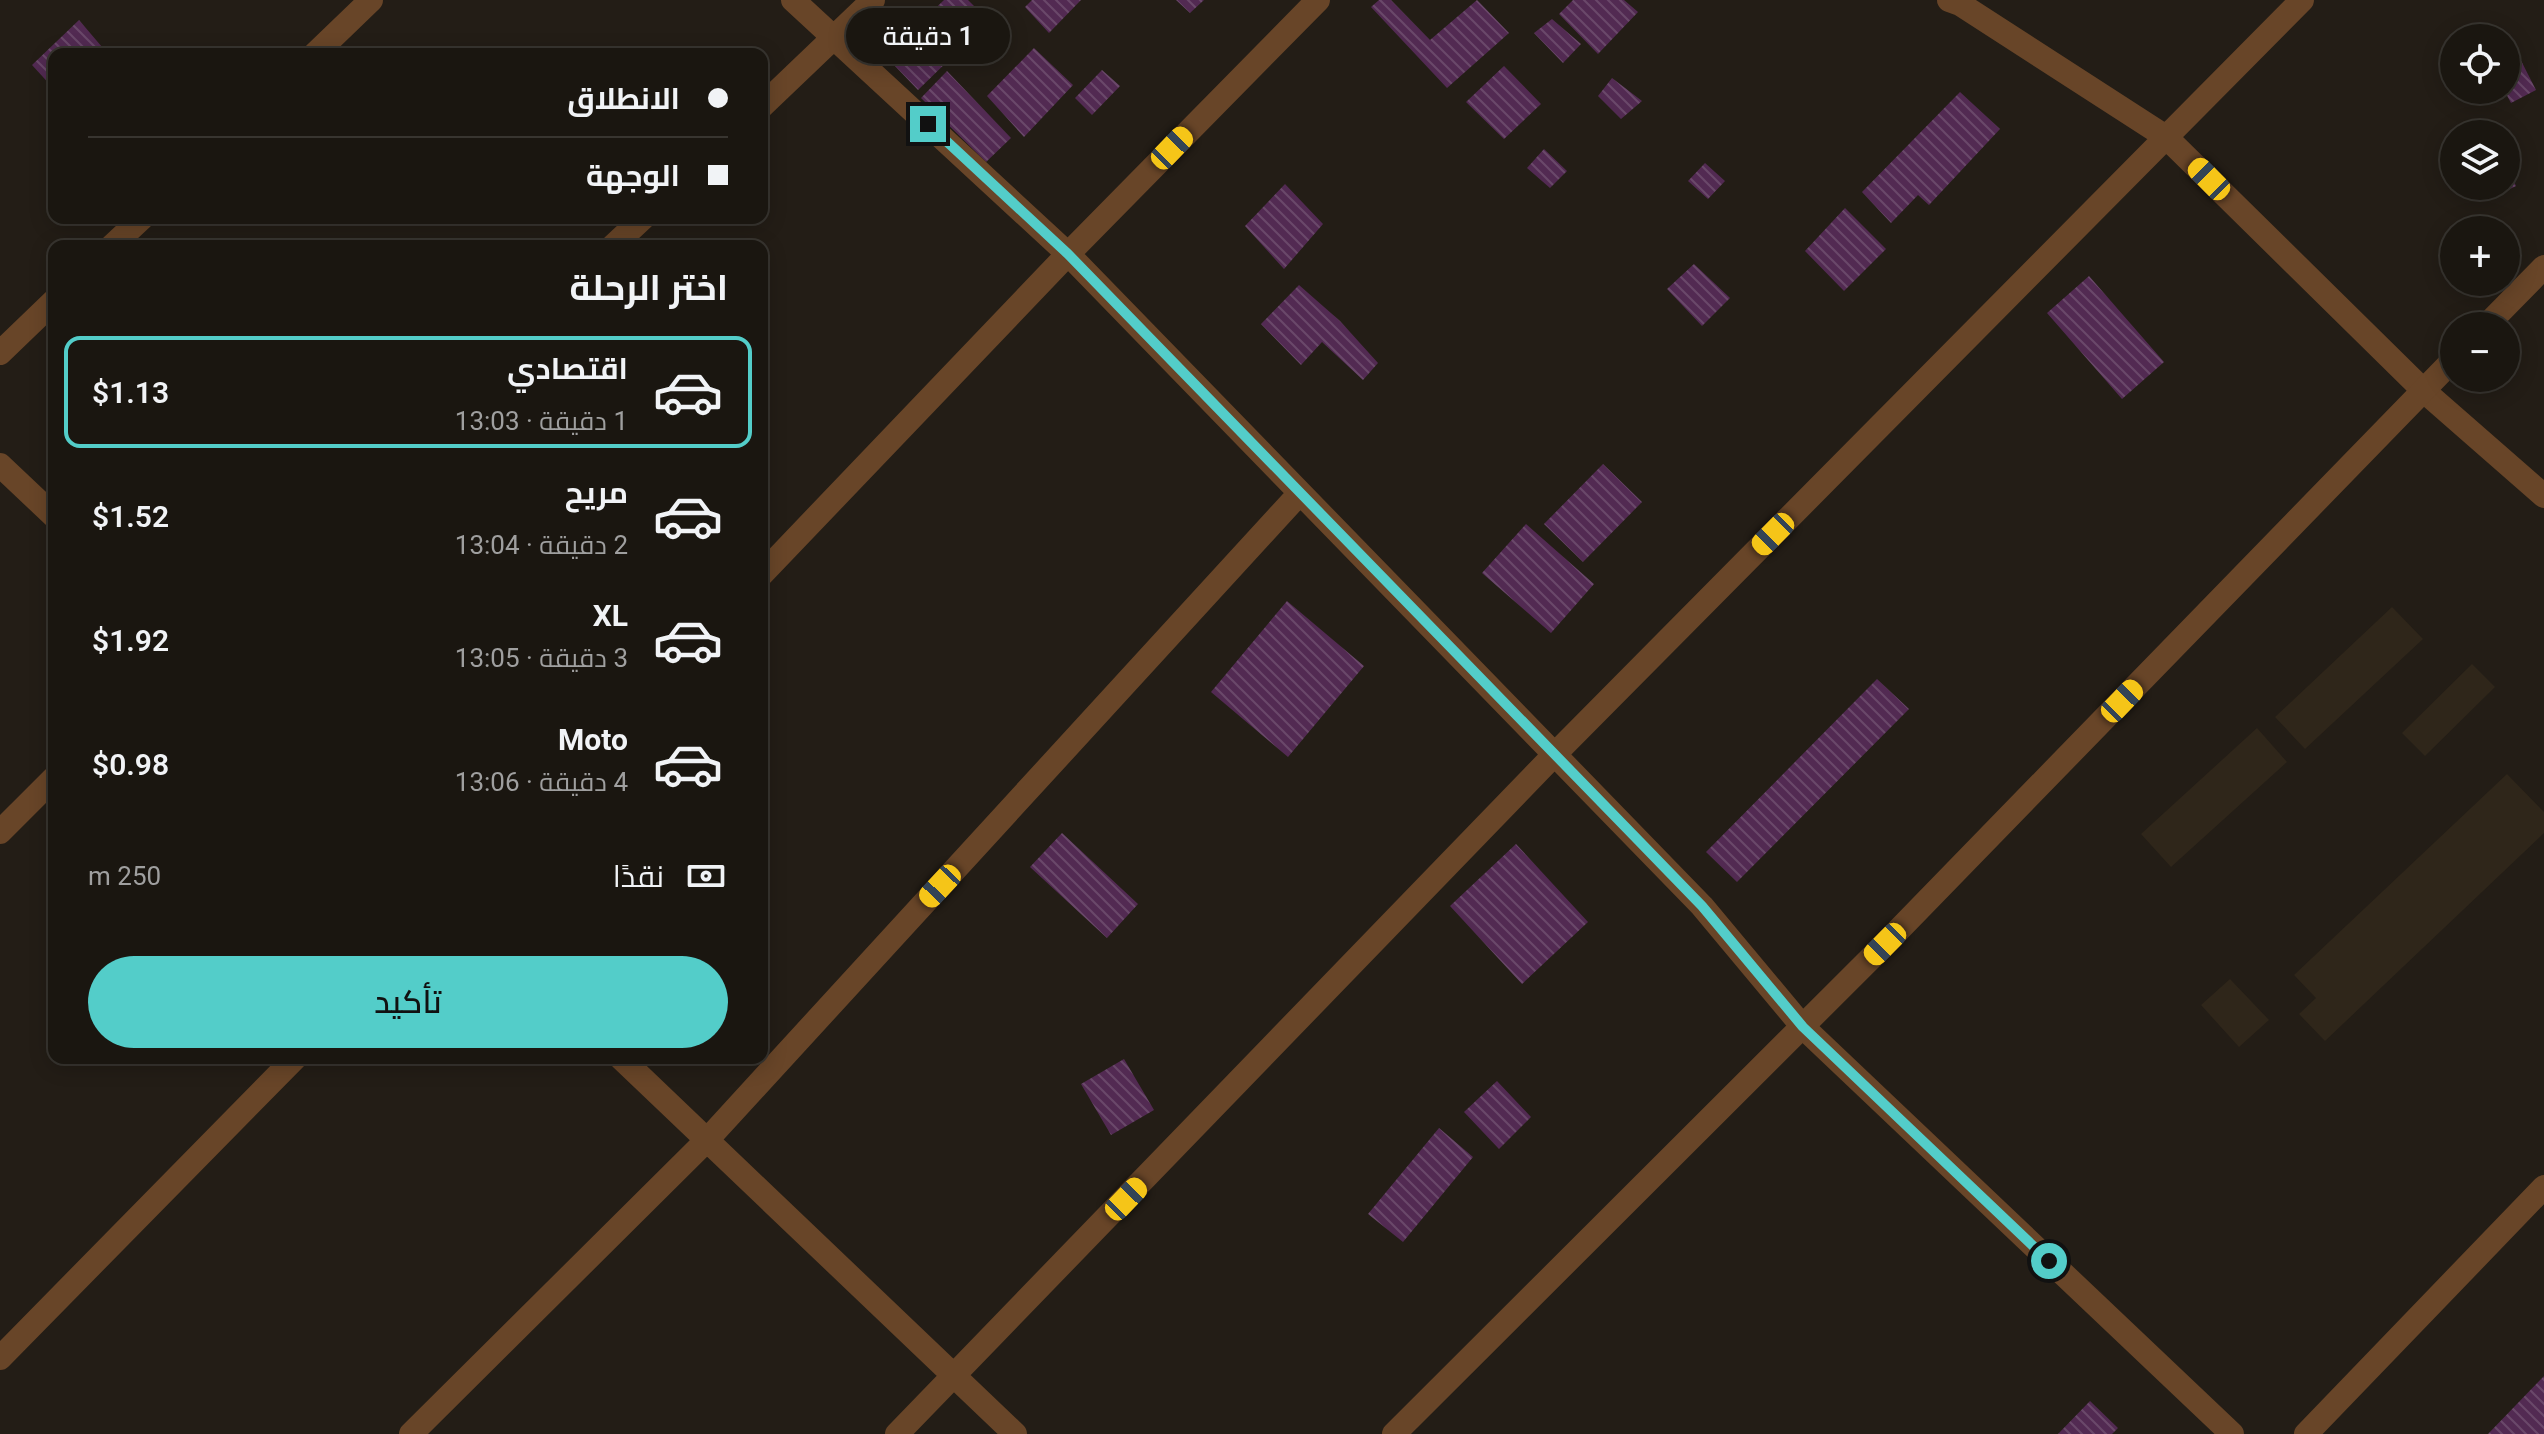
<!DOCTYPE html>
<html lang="ar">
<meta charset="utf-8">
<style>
:root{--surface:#1a1610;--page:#231f19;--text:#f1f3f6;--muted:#9f9f9f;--line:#383530;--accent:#53cdc9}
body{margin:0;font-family:Roboto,Cairo,sans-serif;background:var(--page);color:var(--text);direction:rtl;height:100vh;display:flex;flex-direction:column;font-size:30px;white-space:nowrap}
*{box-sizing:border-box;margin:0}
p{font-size:26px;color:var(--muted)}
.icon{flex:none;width:44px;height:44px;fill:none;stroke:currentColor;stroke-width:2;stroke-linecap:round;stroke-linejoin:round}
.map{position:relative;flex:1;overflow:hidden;direction:ltr}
.sheet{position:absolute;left:48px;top:240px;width:720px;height:824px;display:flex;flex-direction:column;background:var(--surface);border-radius:16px;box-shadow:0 4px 20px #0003,0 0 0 2px var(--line);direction:rtl}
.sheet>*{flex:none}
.hud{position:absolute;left:48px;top:48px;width:720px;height:176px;border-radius:16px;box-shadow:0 4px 20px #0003,0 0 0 2px var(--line);direction:rtl;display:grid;align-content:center;height:176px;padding:0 40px;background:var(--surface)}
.controls{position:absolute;left:2440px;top:24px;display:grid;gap:16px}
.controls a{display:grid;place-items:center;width:80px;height:80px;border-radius:50%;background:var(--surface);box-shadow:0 4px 20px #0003,0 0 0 2px var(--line);font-size:40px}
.end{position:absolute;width:36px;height:36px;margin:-18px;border:10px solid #53cdc9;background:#111;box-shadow:0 0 0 4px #111}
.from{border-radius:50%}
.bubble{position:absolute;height:56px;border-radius:28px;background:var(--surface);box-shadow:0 4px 20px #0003,0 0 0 2px var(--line);font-size:26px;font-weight:600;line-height:56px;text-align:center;direction:rtl}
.car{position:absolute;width:24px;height:48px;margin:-24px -12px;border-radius:10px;box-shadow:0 0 6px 2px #0007;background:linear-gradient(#f5c518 24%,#345 0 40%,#f5c518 0 76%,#345 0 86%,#f5c518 0)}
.hud b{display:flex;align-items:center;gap:28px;height:76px;font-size:30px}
.hud b+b{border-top:2px solid var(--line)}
.hud i{width:20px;height:20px;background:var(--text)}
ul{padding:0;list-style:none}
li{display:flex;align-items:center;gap:24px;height:112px;margin:0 16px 12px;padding:0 24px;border:4px solid transparent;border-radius:16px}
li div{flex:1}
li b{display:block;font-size:30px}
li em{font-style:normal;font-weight:600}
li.active{border-color:var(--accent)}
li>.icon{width:72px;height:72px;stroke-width:1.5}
h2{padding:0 40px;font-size:36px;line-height:96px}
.pay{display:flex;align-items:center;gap:20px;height:88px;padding:0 40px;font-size:30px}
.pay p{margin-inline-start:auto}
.action{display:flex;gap:16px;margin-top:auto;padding:16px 40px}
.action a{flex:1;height:92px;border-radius:48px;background:var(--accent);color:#111;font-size:32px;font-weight:600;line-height:92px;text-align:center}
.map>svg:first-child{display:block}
.built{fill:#2f261a}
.building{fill:url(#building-back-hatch)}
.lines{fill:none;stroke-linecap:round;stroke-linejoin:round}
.minor{stroke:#684528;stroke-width:24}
.tertiary{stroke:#684528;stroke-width:24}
.route{stroke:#53cdc9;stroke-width:10}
</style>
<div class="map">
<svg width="2544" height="1434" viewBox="0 0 2544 1434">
<defs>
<pattern id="building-back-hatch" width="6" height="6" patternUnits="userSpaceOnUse" patternTransform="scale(2)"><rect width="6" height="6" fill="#522a52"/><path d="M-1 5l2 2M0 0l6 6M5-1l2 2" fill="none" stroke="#6a486a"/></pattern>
</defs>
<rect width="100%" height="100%" fill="#231d16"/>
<path class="built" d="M2392,607L2423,639L2305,749L2275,717Z
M2472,664L2495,687L2425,756L2402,733Z
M2257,728L2287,762L2171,867L2141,834Z
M2507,774L2544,812V833L2325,1041L2299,1014L2316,998L2294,975Z
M2230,979L2269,1020L2239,1047L2201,1005Z"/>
<path class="building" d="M944,0H968L989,21L918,90L872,42L888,27L903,40Z
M1032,0H1081L1049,33L1025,7Z
M1176,0H1204L1190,13Z
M1379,0H1391L1430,40L1477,0L1509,33L1447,88L1371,7Z
M1573,0H1624L1638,12L1598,54L1559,14Z
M1552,19L1581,44L1563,63L1534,33Z
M79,20L108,54H54V89L32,65Z
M2511,41L2536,90L2511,103L2504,90L2506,44Z
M1034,48L1073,85L1024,137L987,96Z
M1504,66L1541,104L1504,139L1466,102Z
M1102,70L1120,86L1092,115L1075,98Z
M947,71L1011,138L986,162L921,98Z
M1612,78L1642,101L1621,119L1598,96Z
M1960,92L2000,129L1929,205L1918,195L1891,223L1862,192Z
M1544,149L1567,171L1550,188L1527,168Z
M1705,163L1725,181L1708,199L1688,181Z
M2506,165L2516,186L2496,196L2491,186H2506Z
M1285,184L1323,224L1284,269L1245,226Z
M1845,208L1886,249L1844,291L1805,251Z
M1694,264L1730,298L1702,326L1667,289Z
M2089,276L2164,362L2122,399L2047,313Z
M1299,285L1340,321L1378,363L1363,380L1322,342L1301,365L1261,324Z
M1603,464L1642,502L1583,562L1544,524Z
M1526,524L1594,584L1551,633L1482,573Z
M1287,601L1364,666L1288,757L1211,692Z
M1877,679L1909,709L1737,882L1706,852Z
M1062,833L1138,904L1107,938L1030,867Z
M1516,844L1588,922L1522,984L1450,906Z
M1124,1059L1154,1110L1111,1135L1081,1084Z
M1497,1081L1531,1117L1499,1149L1464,1112Z
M1439,1128L1473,1157L1403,1242L1368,1214Z
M2544,1376V1434H2488Z
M2090,1401L2118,1428L2112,1434H2058Z"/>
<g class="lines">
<path class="minor" d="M793,0L1068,254L1702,906L1803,1027L2232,1434
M1949,0L1960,4L2166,137L2424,391L2544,496
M315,54L371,0
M762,106L873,0
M112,246L142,218
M613,246L643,218
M0,353L54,301
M0,465L54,516
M762,574L1068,254L1318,0
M0,832L54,778
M621,1058L1015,1434
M0,1358L295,1058
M411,1434L707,1140L1300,493
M897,1434L1555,754L2302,0
M2306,1434L2544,1187"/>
<path class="tertiary" d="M2486,326L2544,267
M1394,1434L1885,944L2454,359"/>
</g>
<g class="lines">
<path class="route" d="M928,124L1068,254L1639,841L1702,906L1803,1027L2049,1261"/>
</g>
</svg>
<div class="controls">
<a><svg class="icon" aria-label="locate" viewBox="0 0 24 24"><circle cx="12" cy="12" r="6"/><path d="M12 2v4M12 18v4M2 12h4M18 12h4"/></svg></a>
<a><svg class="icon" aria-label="layers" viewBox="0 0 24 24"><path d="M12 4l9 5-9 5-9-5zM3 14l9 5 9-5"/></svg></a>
<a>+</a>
<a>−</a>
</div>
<i class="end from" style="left:2049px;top:1261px"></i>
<i class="end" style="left:928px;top:124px"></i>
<div class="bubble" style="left:846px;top:8px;width:164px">1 دقيقة</div>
<i class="car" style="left:1172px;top:148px;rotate:44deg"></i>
<i class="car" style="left:2209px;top:179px;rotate:315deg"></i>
<i class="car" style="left:1773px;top:534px;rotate:225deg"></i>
<i class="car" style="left:2122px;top:701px;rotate:44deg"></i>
<i class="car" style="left:940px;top:886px;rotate:223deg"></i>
<i class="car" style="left:1885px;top:944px;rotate:225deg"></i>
<i class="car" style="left:1126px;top:1199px;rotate:44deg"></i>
<div class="hud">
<b><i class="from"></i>الانطلاق</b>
<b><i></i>الوجهة</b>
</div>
<section class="sheet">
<h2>اختر الرحلة</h2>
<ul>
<li class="active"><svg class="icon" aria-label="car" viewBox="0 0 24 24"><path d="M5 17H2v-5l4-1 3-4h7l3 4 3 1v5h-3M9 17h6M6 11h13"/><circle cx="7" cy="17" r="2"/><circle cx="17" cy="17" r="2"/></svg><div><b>اقتصادي</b><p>1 دقيقة · 13:03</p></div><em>$1.13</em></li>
<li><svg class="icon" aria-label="car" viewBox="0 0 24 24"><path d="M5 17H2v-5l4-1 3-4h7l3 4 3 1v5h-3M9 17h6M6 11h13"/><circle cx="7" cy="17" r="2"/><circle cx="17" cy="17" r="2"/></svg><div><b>مريح</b><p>2 دقيقة · 13:04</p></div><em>$1.52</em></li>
<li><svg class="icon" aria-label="car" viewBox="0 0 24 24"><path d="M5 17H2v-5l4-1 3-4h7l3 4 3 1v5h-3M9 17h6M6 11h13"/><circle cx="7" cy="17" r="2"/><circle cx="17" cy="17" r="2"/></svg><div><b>XL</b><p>3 دقيقة · 13:05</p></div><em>$1.92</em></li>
<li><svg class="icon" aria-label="car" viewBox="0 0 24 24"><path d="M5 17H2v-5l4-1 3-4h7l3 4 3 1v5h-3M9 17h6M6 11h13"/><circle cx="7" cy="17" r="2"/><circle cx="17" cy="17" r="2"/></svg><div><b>Moto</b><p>4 دقيقة · 13:06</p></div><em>$0.98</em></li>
</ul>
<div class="pay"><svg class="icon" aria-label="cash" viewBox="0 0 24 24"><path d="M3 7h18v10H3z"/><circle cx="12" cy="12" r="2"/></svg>نقدًا<p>250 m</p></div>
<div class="action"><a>تأكيد</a></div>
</section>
</div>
